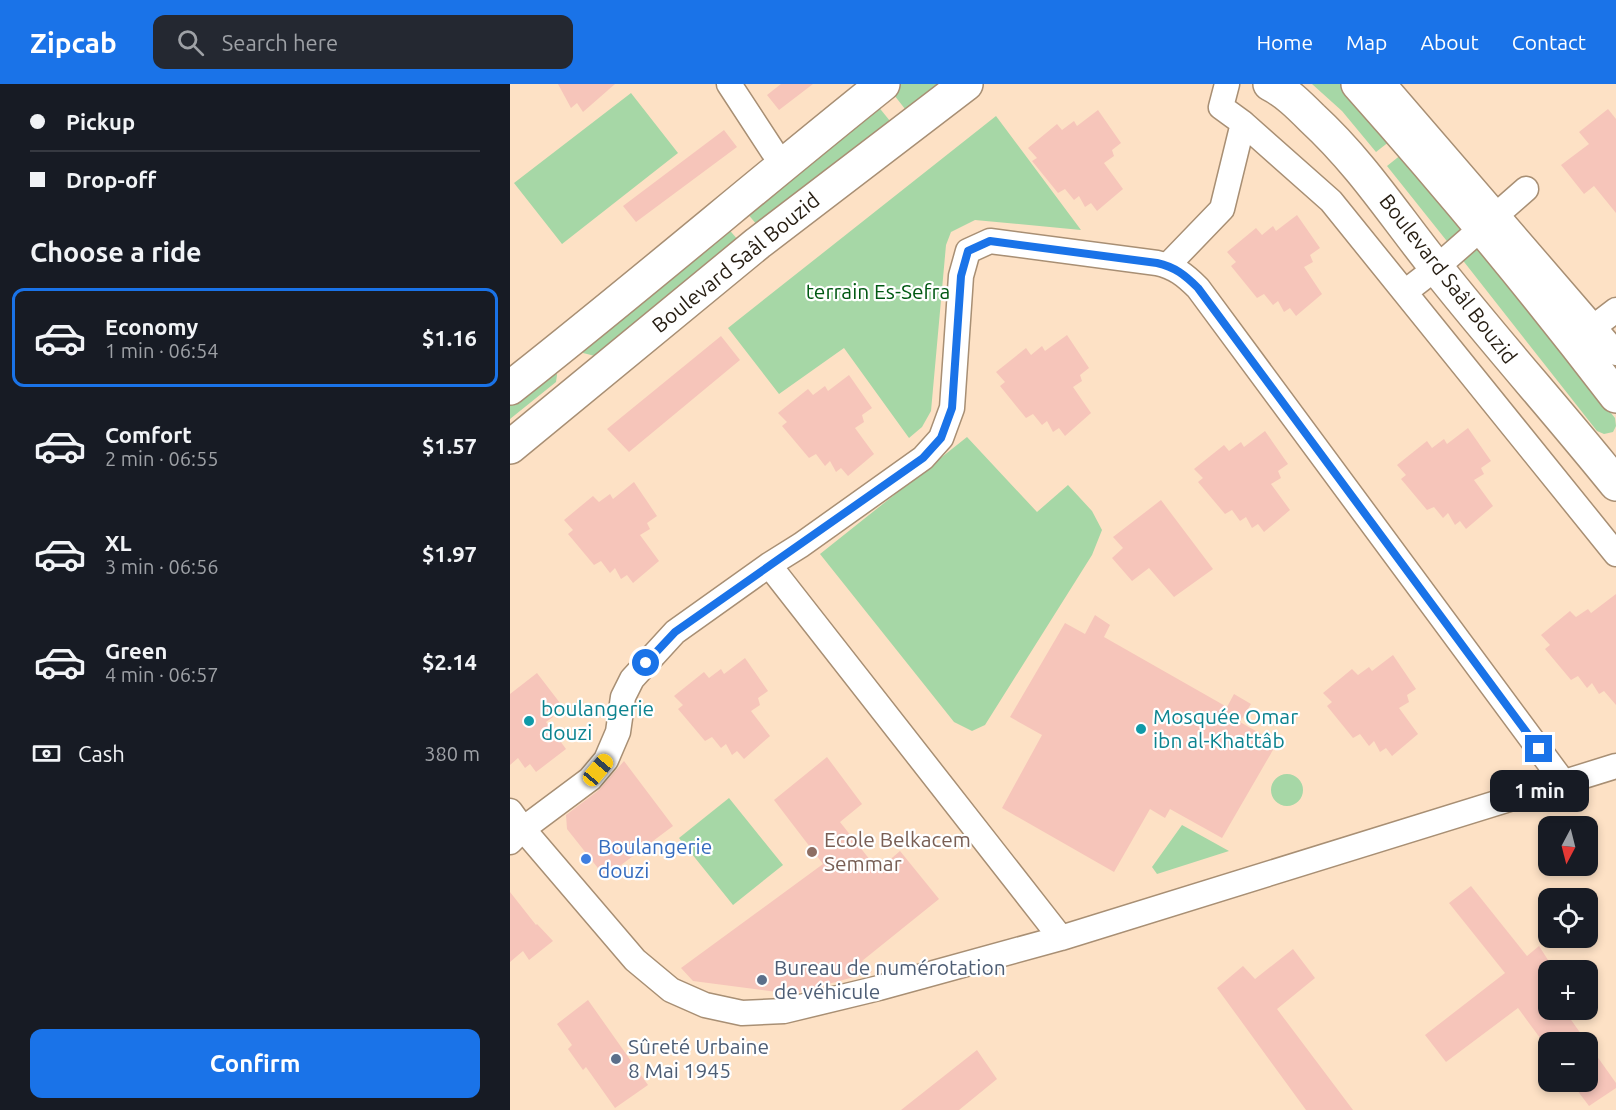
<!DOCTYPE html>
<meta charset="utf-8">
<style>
:root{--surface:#171b24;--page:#242831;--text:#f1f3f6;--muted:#9ea1a6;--line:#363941;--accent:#1a73e8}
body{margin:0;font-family:Ubuntu,sans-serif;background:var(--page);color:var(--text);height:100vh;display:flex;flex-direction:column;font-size:22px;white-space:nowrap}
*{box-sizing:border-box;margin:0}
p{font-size:20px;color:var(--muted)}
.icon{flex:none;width:33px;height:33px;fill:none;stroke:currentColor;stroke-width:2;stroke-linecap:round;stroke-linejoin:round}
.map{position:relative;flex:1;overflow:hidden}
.panel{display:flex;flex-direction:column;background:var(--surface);width:510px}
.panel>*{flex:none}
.hud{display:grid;align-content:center;height:132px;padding:0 30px;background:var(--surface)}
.needle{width:39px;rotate:187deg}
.fabs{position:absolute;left:1028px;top:732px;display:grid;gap:12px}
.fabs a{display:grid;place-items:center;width:60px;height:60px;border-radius:12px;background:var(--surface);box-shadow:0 3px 9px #0003;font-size:30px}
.end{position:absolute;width:27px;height:27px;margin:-14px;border:8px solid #1a73e8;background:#fff;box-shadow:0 0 0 3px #fff}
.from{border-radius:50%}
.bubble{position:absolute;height:42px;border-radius:12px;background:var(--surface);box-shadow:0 3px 9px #0003;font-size:20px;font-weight:700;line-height:42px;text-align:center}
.car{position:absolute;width:18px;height:36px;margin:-18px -9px;border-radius:8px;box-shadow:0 0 4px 2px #0007;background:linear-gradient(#f5c518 24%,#345 0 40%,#f5c518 0 76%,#345 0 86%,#f5c518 0)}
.hud b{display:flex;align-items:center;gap:21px;height:57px;font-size:22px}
.hud b+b{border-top:2px solid var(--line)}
.hud i{width:15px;height:15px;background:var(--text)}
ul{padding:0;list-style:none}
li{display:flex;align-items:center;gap:18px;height:99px;margin:0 12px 9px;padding:0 18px;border:3px solid transparent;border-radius:12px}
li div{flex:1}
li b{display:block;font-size:22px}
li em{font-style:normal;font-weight:700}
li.on{border-color:var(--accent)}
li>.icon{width:54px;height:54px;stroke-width:1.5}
h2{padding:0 30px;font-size:27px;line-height:72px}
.pay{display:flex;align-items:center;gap:15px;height:66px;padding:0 30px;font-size:22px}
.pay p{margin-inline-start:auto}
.cta{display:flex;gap:12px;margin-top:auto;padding:12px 30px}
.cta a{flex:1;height:69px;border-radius:12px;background:var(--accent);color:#fff;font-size:24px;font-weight:700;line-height:69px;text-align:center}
header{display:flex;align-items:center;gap:36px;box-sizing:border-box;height:84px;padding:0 30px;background:var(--accent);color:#fff}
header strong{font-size:28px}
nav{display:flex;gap:33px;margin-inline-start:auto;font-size:21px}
.search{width:420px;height:54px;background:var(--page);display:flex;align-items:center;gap:15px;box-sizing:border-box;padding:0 21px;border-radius:12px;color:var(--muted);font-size:22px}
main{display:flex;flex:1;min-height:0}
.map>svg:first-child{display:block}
.green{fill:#a6d7a6}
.building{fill:#f6c5ba}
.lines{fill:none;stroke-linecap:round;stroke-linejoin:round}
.street-casing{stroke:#a88f74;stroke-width:27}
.secondary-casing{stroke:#a88f74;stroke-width:36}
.street{stroke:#fff;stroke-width:24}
.secondary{stroke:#fff;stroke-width:33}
.route{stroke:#1a73e8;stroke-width:8}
.culture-dot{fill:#0f9aa8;stroke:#fff;stroke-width:2}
.education-dot{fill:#8d6e63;stroke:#fff;stroke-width:2}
.shop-dot{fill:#3f7fe0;stroke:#fff;stroke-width:2}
.service-dot{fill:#5c6f8a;stroke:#fff;stroke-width:2}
.labels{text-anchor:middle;stroke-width:4.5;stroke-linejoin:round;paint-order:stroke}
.street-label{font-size:21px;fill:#261d12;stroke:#fff}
.park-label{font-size:21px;fill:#005812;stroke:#fff}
.culture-label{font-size:21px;fill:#0d838f;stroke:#fff;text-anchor:start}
.education-label{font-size:21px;fill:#785e54;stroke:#fff;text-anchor:start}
.shop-label{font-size:21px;fill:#366cbe;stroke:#fff;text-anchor:start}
.service-label{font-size:21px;fill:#4e5e75;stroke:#fff;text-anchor:start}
</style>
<header>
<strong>Zipcab</strong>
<div class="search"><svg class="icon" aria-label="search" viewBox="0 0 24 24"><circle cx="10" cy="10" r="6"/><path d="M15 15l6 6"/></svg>Search here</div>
<nav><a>Home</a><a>Map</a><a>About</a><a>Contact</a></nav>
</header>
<main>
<section class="panel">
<div class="hud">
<b><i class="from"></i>Pickup</b>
<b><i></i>Drop-off</b>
</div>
<h2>Choose a ride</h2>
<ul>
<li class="on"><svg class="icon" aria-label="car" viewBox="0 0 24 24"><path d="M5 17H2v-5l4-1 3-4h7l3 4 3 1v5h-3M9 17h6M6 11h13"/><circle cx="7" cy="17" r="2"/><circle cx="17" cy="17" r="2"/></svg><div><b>Economy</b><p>1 min · 06:54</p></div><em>$1.16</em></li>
<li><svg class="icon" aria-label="car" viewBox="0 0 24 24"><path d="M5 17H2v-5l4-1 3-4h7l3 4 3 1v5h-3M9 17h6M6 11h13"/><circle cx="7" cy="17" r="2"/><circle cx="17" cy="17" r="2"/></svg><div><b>Comfort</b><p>2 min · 06:55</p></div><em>$1.57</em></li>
<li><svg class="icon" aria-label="car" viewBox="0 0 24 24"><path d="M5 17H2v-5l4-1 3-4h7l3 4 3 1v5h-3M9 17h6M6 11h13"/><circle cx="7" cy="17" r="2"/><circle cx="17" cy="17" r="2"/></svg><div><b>XL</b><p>3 min · 06:56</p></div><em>$1.97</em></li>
<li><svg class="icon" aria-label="car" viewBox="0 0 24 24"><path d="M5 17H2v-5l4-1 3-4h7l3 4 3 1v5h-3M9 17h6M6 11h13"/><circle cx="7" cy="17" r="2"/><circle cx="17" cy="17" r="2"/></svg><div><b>Green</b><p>4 min · 06:57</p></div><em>$2.14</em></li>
</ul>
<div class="pay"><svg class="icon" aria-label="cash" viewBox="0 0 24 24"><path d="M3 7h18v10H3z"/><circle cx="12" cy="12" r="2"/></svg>Cash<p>380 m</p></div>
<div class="cta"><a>Confirm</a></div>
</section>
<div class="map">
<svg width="1106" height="1026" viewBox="0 0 1106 1026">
<rect width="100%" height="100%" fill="#fde1c5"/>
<path class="green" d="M391,0H429L395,25L381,7Z
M802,0H831L880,57L866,68L832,27Z
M121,9L168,69L52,160L4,99Z
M367,21L380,37L248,142L236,128Z
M486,32L571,146L465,136L441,148L436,161L421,327L412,343L399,354L334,264L269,310L218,244Z
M892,70L955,148L940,161L877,82Z
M216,142L228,156L85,272L73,269L72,265Z
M966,161L1105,334L1106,342L1103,348L1094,350L1087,347L951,174Z
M46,287L47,291L46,298L0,335V312Z
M457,353L527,428L558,401L582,427L592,446L582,471L475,641L462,647L444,638L310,470Z
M761 706a16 16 0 1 1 32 0a16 16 0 1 1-32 0Z
M219,714L273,781L223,821L169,754Z
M672,741L719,767L647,790L642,783Z"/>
<path class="building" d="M48,0H105L73,28L67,19L61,24Z
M271,0H303L269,26L257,11Z
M1098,25L1106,35V129L1084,102L1074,110L1051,81L1079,60L1069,48Z
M588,26L611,59L602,66L604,72L594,79L613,105L587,127L581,119L575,123L569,112L564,116L555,105L548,109L522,77L527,74L518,64L547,40L552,46L564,37L567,42Z
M214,46L227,63L126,138L113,122Z
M787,131L810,164L800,171L803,178L794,183L812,210L786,232L780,224L774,228L768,217L763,221L754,210L747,214L721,182L726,178L717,168L746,144L752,151L763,142L766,147Z
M557,251L579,284L570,291L572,297L563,303L581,329L555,352L549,344L543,348L537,337L532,341L523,330L516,334L490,302L495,298L486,288L516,264L521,271L532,262L535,267Z
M211,252L230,276L119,368L97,345Z
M339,291L362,324L352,331L354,338L345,344L364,370L338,392L331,384L326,388L320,377L315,382L306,370L299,374L272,342L277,338L268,329L298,305L303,311L315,302L318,307Z
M958,344L981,377L971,384L974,390L964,396L983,422L956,445L950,437L945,441L938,429L933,434L924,423L917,426L891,395L896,391L887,381L917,357L922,364L934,355L937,360Z
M755,347L778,380L768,387L771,394L761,400L780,426L754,448L748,440L742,444L736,433L730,437L722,426L715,430L688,398L693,394L684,385L714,361L719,367L731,358L734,363Z
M124,398L147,432L137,439L140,445L130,451L149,477L123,499L117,491L111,495L105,484L100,489L91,477L84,481L58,450L63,446L54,436L83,412L89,418L100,410L103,415Z
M651,416L703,485L664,513L639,484L622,497L602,474L613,464L603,453Z
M1106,510V621L1094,607L1089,610L1082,599L1077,604L1068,592L1061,596L1035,565L1040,561L1031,551L1060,527L1066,533L1078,525L1081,529Z
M585,531L600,541L594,553L717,623L724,610L741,620L730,638L767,659L712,754L660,725L655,734L640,725L604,788L492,724L532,651L500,633L555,539L575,550Z
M883,571L906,605L897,611L899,618L889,624L908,650L882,672L876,664L870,668L864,657L859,662L850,650L843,654L817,622L822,618L813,609L842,585L848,591L859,583L862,587Z
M235,574L258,607L248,614L250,621L241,627L260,652L234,675L227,667L222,671L216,660L211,664L202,653L195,657L168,625L173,621L164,612L194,588L199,594L211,585L214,590Z
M27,589L50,619L41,626L43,633L36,638L56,665L26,688L20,680L15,684L8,674L0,681V610Z
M317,673L352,720L330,738L368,786L390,767L429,815L352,877L362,888L282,910L183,897L171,884L313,780L264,716Z
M114,677L163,742L95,793L57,745L56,731L89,706Z
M961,802L1017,872L1029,862L1038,876V926H1054L1106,999V1004L1079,1022L1061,998H1077V958H1033L1008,924L936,978L915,951L995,889L939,819Z
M0,808L26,841L27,840L43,857L19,876L13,867L0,878Z
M783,865L805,894L767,925L843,1026H796L707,904L733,882L745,895Z
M78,916L138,1001L105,1024L76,983L73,986L58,965L62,961L47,940Z
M467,966L487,995L449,1026H391Z"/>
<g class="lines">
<defs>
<path id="street" d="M219,0L272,81
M874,0L1106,269
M733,39L821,117L1106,470
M658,181L712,125L733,39L711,23L717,0
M895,208L926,184L1016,105
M1072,252L1106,226
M259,481L551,854
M1054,699L688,204C675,191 665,183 647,179L480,157L458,167L451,192L442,324L431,354L413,374L291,461L259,481L165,548L122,595L113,613L108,648L96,676L80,695L13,745L125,876L161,906L195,921L232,929L274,927L369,904L551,854L1106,682
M0,727L13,745L0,758"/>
<path id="secondary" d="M760,0C776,8 789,21 802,34C853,81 886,134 929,187C986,259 1048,328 1106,400
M848,0C938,101 1024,205 1106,312
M0,304C126,205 248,100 373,0
M0,363L248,159L456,0"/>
</defs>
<use href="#street" class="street-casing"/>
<use href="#secondary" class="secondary-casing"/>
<use href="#street" class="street"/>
<use href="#secondary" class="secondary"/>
</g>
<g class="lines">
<path class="route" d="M136,579L165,548L413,374L431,354L442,324L451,192L458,167L480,157L647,179C665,183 675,191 688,204L1029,665"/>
</g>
<g class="culture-dot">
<circle cx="19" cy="637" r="6"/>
<circle cx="631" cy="645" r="6"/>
</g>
<circle class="education-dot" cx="302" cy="768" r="6"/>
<circle class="shop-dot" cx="76" cy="775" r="6"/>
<g class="service-dot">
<circle cx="252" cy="896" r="6"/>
<circle cx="106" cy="975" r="6"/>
</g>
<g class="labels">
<g class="street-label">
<text transform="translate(226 179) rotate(-39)" y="7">Boulevard Saâl Bouzid</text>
<text transform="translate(938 195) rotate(52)" y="7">Boulevard Saâl Bouzid</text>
</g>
<g class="park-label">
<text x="368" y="215">terrain Es-Sefra</text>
</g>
<g class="culture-label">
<text x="31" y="632">boulangerie<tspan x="31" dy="24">douzi</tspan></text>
<text x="643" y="640">Mosquée Omar<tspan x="643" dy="24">ibn al-Khattâb</tspan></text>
</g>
<g class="education-label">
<text x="314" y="763">Ecole Belkacem<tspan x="314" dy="24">Semmar</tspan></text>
</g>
<g class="shop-label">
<text x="88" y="770">Boulangerie<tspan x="88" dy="24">douzi</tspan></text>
</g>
<g class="service-label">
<text x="264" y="891">Bureau de numérotation<tspan x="264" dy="24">de véhicule</tspan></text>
<text x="118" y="970">Sûreté Urbaine<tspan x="118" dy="24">8 Mai 1945</tspan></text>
</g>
</g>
</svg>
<div class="fabs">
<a><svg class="needle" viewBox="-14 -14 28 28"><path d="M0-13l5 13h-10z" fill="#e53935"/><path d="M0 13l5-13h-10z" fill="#9ea1a6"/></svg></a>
<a><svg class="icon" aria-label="locate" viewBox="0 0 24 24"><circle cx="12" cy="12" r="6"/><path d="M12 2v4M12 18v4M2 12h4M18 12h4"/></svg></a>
<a>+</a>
<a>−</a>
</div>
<i class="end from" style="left:136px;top:579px"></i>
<i class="end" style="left:1029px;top:665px"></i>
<div class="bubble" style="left:980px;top:686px;width:99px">1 min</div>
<i class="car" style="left:88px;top:686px;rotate:40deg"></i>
</div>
</main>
